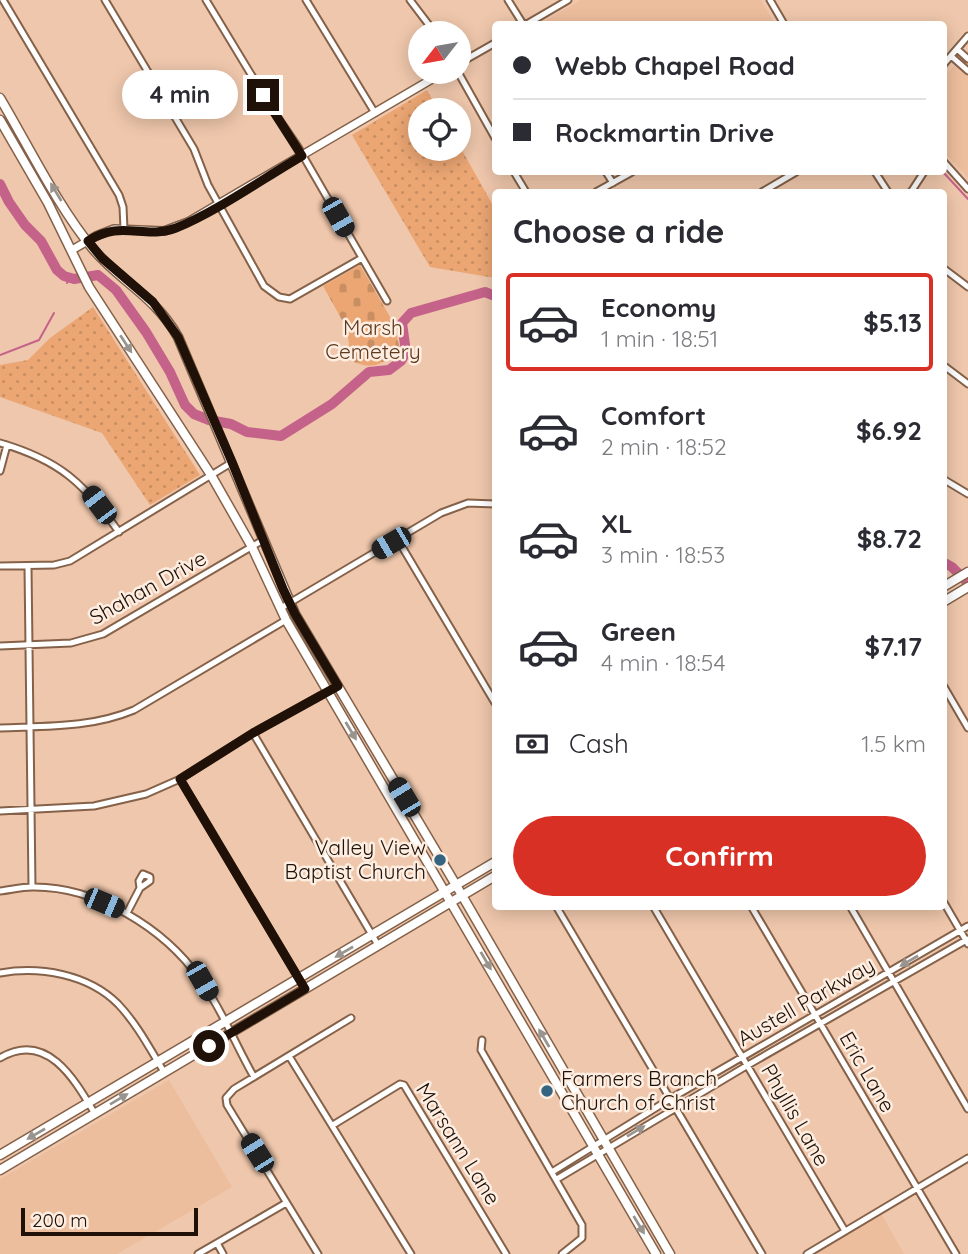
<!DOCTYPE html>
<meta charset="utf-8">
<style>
:root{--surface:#fff;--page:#f2f2f3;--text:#2b2b33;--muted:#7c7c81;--line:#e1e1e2;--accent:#d93025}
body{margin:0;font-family:Quicksand,sans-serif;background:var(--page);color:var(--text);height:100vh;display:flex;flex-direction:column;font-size:26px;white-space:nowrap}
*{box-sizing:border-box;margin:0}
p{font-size:23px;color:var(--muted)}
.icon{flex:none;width:38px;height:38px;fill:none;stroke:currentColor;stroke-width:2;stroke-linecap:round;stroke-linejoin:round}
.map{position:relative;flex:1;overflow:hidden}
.side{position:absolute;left:492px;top:189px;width:455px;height:721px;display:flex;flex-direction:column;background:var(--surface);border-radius:7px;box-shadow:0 4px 18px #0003}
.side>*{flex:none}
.banner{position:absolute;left:492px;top:21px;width:455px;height:154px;border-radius:7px;box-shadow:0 4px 18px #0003;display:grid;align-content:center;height:154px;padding:0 21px;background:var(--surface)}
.needle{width:46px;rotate:239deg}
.buttons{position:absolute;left:408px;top:21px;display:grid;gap:14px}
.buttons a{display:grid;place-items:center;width:63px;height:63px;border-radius:50%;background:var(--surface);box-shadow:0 4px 18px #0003;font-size:35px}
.scale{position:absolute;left:21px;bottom:18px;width:177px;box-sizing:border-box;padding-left:7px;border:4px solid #1f1107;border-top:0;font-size:19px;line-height:24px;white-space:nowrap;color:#1f1107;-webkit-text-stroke:5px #feeee2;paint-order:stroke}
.end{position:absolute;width:32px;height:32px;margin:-16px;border:9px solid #1f1107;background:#fff;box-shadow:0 0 0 4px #fff}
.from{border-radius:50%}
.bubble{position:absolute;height:49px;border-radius:24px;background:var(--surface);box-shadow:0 4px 18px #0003;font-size:23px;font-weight:800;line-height:49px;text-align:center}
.car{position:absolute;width:21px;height:42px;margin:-21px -10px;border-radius:9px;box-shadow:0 0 5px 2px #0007;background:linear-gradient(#222 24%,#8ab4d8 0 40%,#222 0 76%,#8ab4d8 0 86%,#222 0)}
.banner b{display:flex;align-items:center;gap:24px;height:66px;font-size:26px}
.banner b+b{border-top:2px solid var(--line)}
.banner i{width:18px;height:18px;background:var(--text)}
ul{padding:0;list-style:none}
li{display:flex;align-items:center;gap:21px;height:98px;margin:0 14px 10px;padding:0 7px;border:4px solid transparent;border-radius:7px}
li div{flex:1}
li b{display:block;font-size:26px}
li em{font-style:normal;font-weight:800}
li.current{border-color:var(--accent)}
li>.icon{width:63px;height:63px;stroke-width:1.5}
h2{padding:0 21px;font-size:32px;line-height:84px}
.pay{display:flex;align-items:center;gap:18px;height:77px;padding:0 21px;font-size:26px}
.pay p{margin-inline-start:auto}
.action{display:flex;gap:14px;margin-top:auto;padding:14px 21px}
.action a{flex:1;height:80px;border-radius:42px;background:var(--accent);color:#fff;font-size:28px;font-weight:800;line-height:80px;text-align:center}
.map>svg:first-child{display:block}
.built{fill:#ecbe9d}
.cemetery{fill:url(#cemetery-stones)}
.park{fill:url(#park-dots)}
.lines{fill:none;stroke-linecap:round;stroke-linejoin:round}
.stream{stroke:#c56289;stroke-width:2}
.river{stroke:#c56289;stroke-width:10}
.minor-casing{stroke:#846148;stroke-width:9}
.tertiary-casing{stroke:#846148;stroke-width:10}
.secondary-casing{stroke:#846148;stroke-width:11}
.minor{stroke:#fff;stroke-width:5}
.tertiary{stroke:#fff;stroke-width:7}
.secondary{stroke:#fff;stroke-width:8}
.oneway{fill:#9a948f}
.route{stroke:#1f1107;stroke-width:9}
.poi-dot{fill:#336583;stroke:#feeee2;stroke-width:2.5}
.labels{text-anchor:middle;stroke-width:5;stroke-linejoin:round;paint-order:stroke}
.park-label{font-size:21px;fill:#5d391e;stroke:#feeee2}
.street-label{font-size:21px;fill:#1f1107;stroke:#feeee2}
.poi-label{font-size:21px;fill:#1f1107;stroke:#feeee2;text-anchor:end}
</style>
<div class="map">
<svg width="968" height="1254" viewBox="0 0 968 1254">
<defs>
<pattern id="cemetery-stones" width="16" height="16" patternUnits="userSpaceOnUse" patternTransform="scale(1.75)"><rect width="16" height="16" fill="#eba673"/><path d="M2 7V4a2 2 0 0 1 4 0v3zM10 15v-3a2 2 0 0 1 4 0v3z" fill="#c98e62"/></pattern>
<pattern id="park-dots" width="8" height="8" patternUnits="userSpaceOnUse" patternTransform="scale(1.75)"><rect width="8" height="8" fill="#eba673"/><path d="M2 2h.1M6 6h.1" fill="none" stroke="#c98e62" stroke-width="1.8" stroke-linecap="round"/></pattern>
</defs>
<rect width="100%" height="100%" fill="#efc7ac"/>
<path class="built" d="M581,0H761L775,24H539Z
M968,50V178L943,151V78Z
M169,1080L232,1187L117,1254H0V1179Z
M882,1215L904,1254H815Z"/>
<path class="cemetery" d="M360,265L393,322L400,349C382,364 375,371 351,361L347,329L323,286Z"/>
<path class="park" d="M427,90L438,110H420V149H458L459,145L495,209V278L430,267L352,135Z
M93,307L200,475L150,505L102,433L0,397V365L28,360L50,338Z"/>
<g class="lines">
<path class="stream" d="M943,172L968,199
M67,283L70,278
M0,355L39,340L54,313"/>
<path class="river" d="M0,184L9,202L25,225L41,241L57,270L64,276L74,279L98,275L116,290L146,332L170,372L185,405L194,414L209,420L231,424L247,432L281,436L332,404L369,372L389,370L401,361L406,352L402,323L411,313L485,292L495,296
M943,562L952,567L968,583"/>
<defs>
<path id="minor" d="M3,0L119,195L123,207L124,229
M105,0L194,149L208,185L264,286L279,297L290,299L362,258
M206,0L272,109L298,147L387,301
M306,0L375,113
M410,0L435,33
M508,0L523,24
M770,0L784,24
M527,24L568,0
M957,49L968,59
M951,56L968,71
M458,64L495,43
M943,65L968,36
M458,72L495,138
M943,161L968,189
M514,172L526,192
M606,172L613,183
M875,172L888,192
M596,192L632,172
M762,192L796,172
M911,192L924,172
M943,268L968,287
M943,365L968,384
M0,443C59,460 84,483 119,532
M0,471L7,445
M943,479L968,494
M398,540L495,703
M0,566L54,565L70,561L231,463
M28,567L32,887
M281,608L441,513L468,503L495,504
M0,646L71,643L103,634L263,540
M943,685L968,728
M0,728C46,726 91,728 134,710L286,620
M253,733L378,945
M180,779L305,989
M0,811L94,806L146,794L180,779L253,733L338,686
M143,874L150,877V881L140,888L139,881Z
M0,891C10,890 21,887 32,887C96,886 164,928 200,979C222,1009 235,1044 254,1077
M943,901L968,944
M556,906L762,1254
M653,906L845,1231
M751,906L956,1254
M850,906L968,1109
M127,913L140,888
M0,973C40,966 88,974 118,1004C137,1024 150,1049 164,1072
M482,1040L481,1050L582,1225V1238L562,1254
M289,1056L411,1254
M0,1058C47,1030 75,1080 95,1114
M333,1125L400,1084L404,1085L506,1254
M552,1172L670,1099L968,926
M557,1179L748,1065L968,939
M217,1243L223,1254
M198,1254L286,1203
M318,1254L227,1105L226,1098L234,1089L351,1018
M807,1254L968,1158"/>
<path id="tertiary" d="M72,250L96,236L114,229L164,231L188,222L444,72"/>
<path id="secondary" d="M0,98C28,145 58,207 93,249C122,283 154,295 178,337L295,614L456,885L670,1254
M0,120L48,203L89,287L211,475L252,547L286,620L656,1254
M943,587L968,572
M943,602L968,587
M0,1155L495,862
M0,1170L495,876"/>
</defs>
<use href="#minor" class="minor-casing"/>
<use href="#tertiary" class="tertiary-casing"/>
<use href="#secondary" class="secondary-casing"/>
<use href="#minor" class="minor"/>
<use href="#tertiary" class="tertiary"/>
<use href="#secondary" class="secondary"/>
</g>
<defs><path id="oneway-solid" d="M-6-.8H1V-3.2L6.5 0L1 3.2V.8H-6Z" transform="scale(1.75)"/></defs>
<g class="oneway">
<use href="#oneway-solid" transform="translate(56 192) rotate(-121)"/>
<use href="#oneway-solid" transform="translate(126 344) rotate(57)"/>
<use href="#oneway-solid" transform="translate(351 731) rotate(59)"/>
<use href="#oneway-solid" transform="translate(344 952) rotate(150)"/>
<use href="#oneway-solid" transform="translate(486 961) rotate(60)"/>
<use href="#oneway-solid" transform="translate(909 961) rotate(150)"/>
<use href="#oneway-solid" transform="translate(544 1038) rotate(-120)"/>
<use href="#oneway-solid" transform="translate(119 1099) rotate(-31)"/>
<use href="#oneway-solid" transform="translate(636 1131) rotate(-31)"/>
<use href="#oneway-solid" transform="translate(36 1134) rotate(150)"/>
<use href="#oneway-solid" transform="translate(639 1225) rotate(59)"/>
</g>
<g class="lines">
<path class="route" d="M209,1046L305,989L180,779L253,733L338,686L295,614L283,589L232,462L178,337L153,302L102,258L88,241C121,219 144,240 176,228C216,212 264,178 302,156L263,95"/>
</g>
<g class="poi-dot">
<circle cx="440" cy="860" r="7"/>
<circle cx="547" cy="1091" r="7"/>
</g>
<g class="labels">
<g class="park-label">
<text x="373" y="335">Marsh<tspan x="373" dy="24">Cemetery</tspan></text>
</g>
<g class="street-label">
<text transform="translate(148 588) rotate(-29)" y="7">Shahan Drive</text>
<text transform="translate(806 1002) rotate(-30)" y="7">Austell Parkway</text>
<text transform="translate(867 1072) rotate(60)" y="7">Eric Lane</text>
<text transform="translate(795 1115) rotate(60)" y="7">Phyllis Lane</text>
<text transform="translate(458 1144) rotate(58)" y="7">Marsann Lane</text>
</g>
<g class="poi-label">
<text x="426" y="855">Valley View<tspan x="426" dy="24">Baptist Church</tspan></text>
<text x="561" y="1086" text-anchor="start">Farmers Branch<tspan x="561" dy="24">Church of Christ</tspan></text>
</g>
</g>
</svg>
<div class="buttons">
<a><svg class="needle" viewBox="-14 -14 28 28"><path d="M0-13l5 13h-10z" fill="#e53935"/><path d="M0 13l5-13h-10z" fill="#7c7c81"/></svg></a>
<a><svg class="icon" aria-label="locate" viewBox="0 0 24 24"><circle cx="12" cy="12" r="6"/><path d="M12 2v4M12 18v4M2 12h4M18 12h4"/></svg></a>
</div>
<div class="scale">200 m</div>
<i class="end from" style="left:209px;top:1046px"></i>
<i class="end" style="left:263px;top:95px"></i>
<div class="bubble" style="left:122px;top:70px;width:116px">4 min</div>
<i class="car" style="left:338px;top:217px;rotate:150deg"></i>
<i class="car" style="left:99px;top:505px;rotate:323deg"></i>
<i class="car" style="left:391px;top:543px;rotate:240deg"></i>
<i class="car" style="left:404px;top:797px;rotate:329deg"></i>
<i class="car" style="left:104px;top:903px;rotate:113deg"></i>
<i class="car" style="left:202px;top:981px;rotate:150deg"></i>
<i class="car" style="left:257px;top:1153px;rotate:328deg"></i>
<div class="banner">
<b><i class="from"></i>Webb Chapel Road</b>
<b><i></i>Rockmartin Drive</b>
</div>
<section class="side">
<h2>Choose a ride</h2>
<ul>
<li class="current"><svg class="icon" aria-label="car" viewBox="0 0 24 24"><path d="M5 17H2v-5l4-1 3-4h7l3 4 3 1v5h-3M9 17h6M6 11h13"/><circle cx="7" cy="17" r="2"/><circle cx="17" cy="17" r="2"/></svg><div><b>Economy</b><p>1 min · 18:51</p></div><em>$5.13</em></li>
<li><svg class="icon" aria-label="car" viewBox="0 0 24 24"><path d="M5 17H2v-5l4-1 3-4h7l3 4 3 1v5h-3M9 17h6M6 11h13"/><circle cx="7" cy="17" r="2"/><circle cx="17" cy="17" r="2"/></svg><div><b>Comfort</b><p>2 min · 18:52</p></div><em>$6.92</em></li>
<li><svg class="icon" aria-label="car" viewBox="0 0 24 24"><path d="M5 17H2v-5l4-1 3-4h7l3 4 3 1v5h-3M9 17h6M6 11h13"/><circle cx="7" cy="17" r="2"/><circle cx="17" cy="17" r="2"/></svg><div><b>XL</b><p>3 min · 18:53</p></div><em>$8.72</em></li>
<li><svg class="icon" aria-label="car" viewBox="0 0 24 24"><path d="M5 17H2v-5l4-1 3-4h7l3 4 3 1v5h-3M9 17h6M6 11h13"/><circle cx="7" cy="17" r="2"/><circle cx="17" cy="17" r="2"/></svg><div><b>Green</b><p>4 min · 18:54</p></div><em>$7.17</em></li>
</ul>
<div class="pay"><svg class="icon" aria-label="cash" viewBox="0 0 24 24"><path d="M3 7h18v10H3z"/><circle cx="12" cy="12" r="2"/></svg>Cash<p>1.5 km</p></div>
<div class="action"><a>Confirm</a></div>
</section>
</div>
